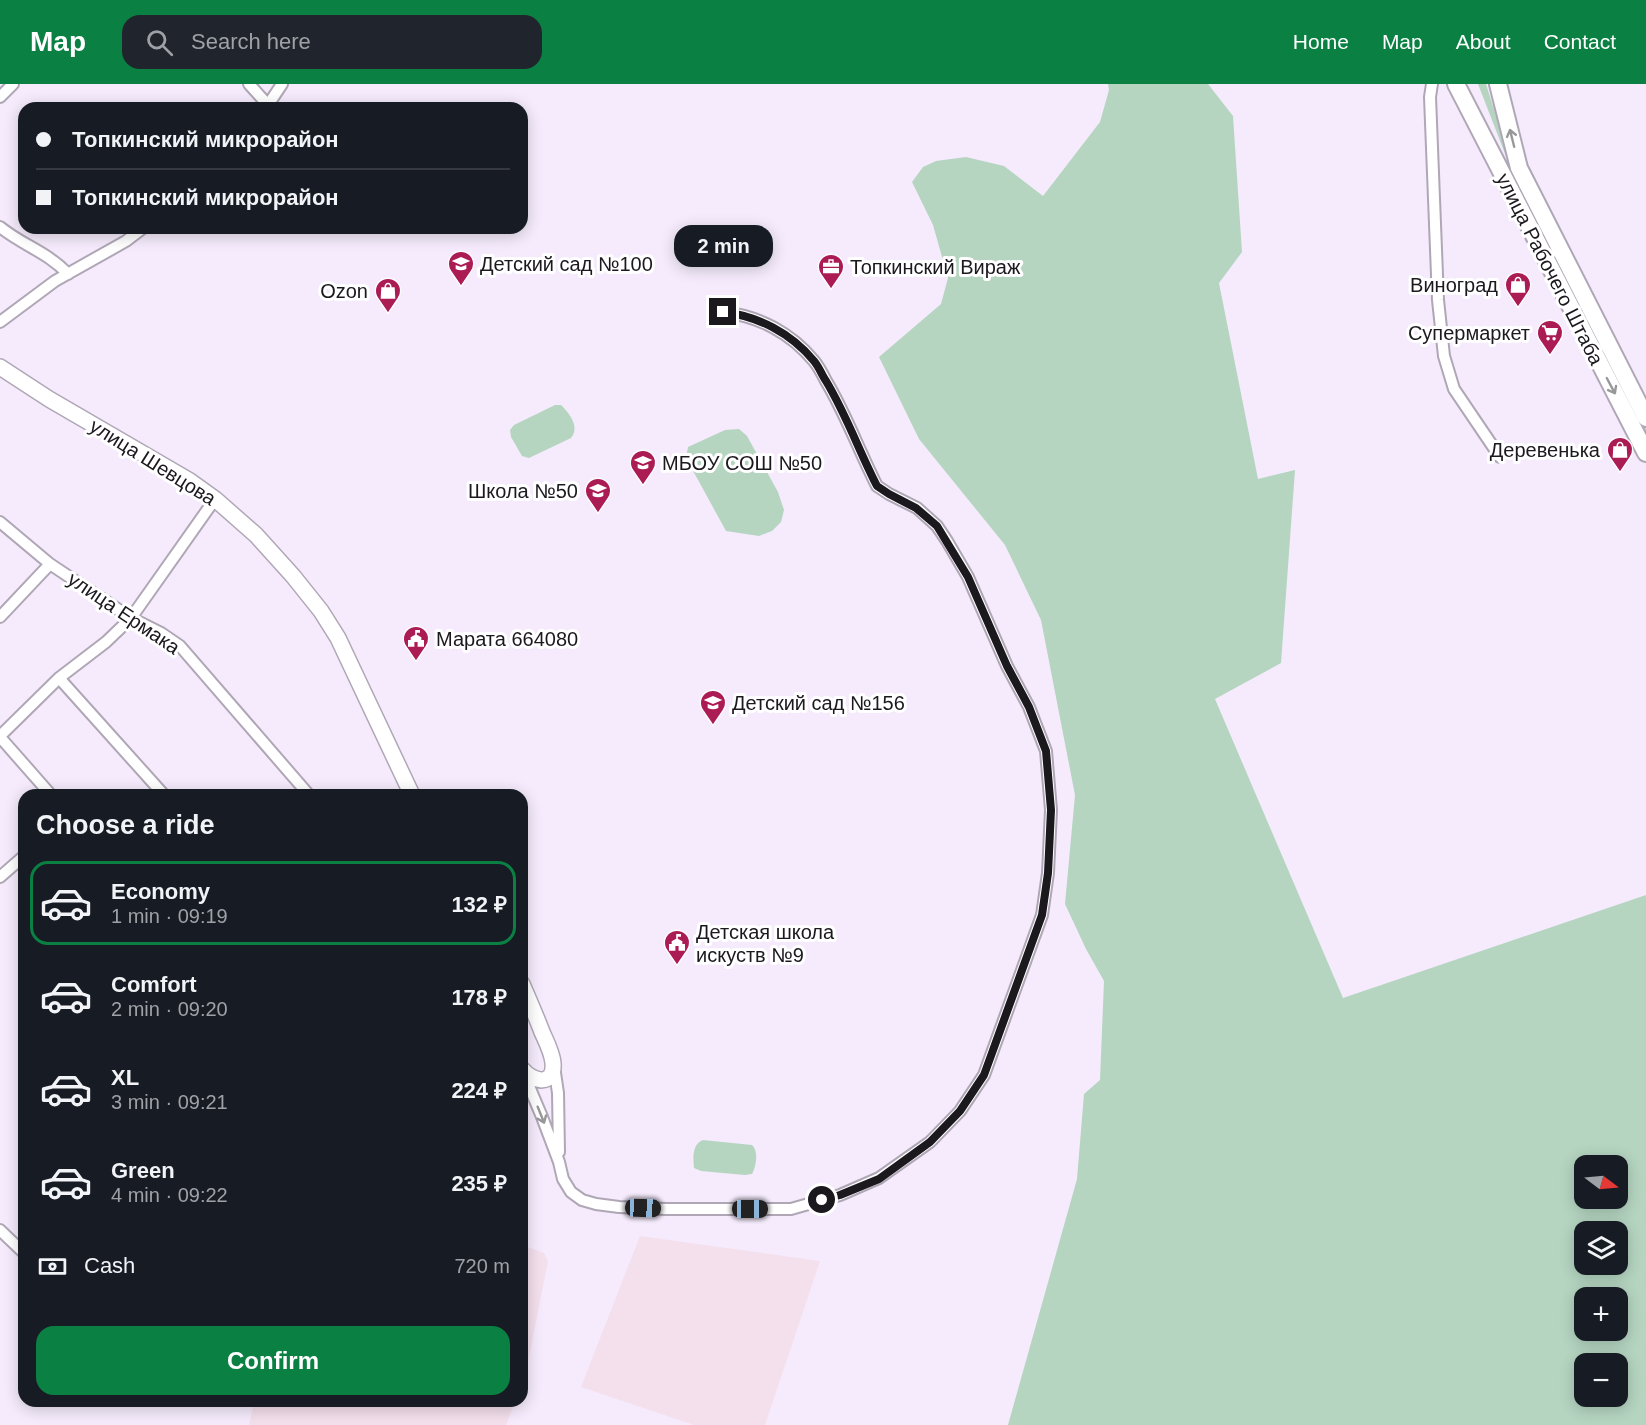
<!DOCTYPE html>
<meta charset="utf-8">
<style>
:root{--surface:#171b24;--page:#20242c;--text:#f1f3f6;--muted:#9ea1a6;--line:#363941;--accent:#0b8043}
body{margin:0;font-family:Arial,sans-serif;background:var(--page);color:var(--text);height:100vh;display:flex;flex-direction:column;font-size:22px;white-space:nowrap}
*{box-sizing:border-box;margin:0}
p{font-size:20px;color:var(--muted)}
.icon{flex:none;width:33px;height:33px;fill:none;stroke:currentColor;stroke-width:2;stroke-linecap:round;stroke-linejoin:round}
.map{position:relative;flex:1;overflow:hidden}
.side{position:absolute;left:18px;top:705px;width:510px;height:618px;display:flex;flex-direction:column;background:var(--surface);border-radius:18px;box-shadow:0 3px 15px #0003}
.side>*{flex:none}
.banner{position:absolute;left:18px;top:18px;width:510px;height:132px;border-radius:18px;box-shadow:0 3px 15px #0003;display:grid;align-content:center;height:132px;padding:0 18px;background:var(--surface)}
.needle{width:39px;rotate:106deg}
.fabs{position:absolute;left:1574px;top:1071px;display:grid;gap:12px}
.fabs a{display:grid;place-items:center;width:54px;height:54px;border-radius:12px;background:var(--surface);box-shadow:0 3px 15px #0003;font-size:30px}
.end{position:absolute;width:27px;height:27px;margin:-14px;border:8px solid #1b181e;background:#fff;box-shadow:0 0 0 3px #fff}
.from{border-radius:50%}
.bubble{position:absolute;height:42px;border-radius:18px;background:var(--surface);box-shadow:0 3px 15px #0003;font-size:20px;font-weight:600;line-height:42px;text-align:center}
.car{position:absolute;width:18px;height:36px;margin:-18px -9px;border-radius:8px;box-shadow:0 0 4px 2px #0007;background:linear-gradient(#222 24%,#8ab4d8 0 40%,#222 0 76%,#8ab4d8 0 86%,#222 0)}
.banner b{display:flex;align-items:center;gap:21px;height:57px;font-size:22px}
.banner b+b{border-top:2px solid var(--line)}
.banner i{width:15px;height:15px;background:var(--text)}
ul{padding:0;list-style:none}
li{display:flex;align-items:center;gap:18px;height:84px;margin:0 12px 9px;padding:0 6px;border:3px solid transparent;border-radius:18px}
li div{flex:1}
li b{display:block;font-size:22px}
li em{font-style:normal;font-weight:600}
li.on{border-color:var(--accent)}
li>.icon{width:54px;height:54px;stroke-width:1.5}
h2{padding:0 18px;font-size:27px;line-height:72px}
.pay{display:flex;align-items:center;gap:15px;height:66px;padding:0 18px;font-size:22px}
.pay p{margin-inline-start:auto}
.action{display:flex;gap:12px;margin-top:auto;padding:12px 18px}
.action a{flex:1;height:69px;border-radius:18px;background:var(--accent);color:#fff;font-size:24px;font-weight:600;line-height:69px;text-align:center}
header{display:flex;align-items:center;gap:36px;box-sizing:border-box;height:84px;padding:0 30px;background:var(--accent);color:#fff}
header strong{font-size:28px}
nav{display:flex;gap:33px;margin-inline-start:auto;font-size:21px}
.search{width:420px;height:54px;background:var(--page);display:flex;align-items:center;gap:15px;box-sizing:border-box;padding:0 21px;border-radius:18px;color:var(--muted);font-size:22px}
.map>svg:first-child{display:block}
.industrial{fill:#f4dfed}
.green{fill:#b5d5c1;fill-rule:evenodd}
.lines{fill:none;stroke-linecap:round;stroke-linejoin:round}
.minor-casing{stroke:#b0a7b6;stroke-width:14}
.secondary-casing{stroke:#b0a7b6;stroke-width:18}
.primary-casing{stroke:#b0a7b6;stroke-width:20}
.minor{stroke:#fff;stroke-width:10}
.secondary{stroke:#fff;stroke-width:15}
.primary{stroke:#fff;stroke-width:16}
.oneway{stroke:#98979a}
.route{stroke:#1b181e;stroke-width:8}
.labels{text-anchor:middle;stroke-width:6;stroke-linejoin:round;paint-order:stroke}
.poi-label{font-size:20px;fill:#1b181e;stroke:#fff;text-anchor:start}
.street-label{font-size:20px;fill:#1b181e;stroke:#fff}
</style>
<header>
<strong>Map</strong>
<div class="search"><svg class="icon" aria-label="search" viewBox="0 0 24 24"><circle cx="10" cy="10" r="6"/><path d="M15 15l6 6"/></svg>Search here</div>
<nav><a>Home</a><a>Map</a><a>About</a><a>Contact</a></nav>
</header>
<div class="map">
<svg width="1646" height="1341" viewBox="0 0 1646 1341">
<rect width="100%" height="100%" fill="#f5ebfc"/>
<path class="industrial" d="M640,1152L820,1177L765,1341H694L581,1303Z
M522,1161L544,1169L548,1177L525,1293L522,1301Z
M254,1317H515L506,1341H249Z"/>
<path class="green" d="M1108,0H1208L1233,32L1242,168L1219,199L1258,395L1295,386L1281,579L1215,615L1343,914L1646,811V1341H1008L1077,1095L1084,1010L1100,996L1104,897L1086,865L1065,820L1075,711L1041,536L1005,461L919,355L879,273L941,220L948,194L933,141L912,98L923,83L936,77L966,73L1004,82L1043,112L1100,38L1109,6ZM1584,1082H1617V1114H1584ZM1584,1148H1617V1180H1584ZM1584,1214H1617V1246H1584ZM1584,1280H1617V1312H1584Z
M1478,0H1486L1513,86L1631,313L1646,345V357L1528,129Z
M555,321H561C570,330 580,343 571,354L529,374L522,372L511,353L510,346L514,341Z
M739,345L747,352L778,408L784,426L781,438L772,447L759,452L726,447L686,374L688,363L725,346Z
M703,1056L752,1061C759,1067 756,1083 752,1090L745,1091L701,1087L694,1084C693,1074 692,1060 703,1056Z"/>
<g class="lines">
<defs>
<path id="minor" d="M249,0L268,21
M1432,0L1430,13L1438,216L1444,272L1454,305L1500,373
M0,13L13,0
M266,24L282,0
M0,143C22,161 49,169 68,190
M0,238L55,197L126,157L143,144
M0,438L50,480L131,534L161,549L180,562L309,711
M0,533L50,480
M59,594L164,711
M0,652L59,594L106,558L131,534L215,415
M0,653L51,711
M0,793L24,772
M554,982L558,1009L559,1068
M523,988L542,1033L559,1078L563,1095L571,1108L582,1116L596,1120L619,1123L666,1125H791L840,1111L879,1094L930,1058L960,1027L984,991L1042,831L1048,789L1051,726L1046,667L1029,623L1007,582L968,493L947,457L937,442L917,424L889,410L877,402C859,367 846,330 826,297C823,291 819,283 814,277C791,249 759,232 723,228
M0,1146L24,1169"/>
<path id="secondary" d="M0,283L49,315L190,397L215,415L256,451L293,492L321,527L338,554L412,711
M522,900C529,916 536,932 542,948C546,957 552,968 553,979C555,1002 533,999 522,985"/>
<path id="primary" d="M1456,0L1646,369
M1498,0L1519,84L1646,334"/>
</defs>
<use href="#minor" class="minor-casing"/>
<use href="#secondary" class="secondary-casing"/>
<use href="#primary" class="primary-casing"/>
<use href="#minor" class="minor"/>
<use href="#secondary" class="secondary"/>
<use href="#primary" class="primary"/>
</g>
<defs><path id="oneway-shaft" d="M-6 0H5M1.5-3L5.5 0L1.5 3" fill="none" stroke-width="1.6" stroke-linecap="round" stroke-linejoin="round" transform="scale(1.5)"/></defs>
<g class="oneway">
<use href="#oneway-shaft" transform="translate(1512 54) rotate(-104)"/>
<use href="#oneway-shaft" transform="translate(1611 302) rotate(62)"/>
<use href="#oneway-shaft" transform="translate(541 1031) rotate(68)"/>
</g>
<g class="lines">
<path class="route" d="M723,228C758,232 791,249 814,277C819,283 822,291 826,297C846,330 859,367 877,402L889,410L916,424L937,442L968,493L1007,582L1029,623L1046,667L1051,726L1048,789L1042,831L984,991L960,1027L930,1058L879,1095L840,1111L822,1116"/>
</g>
<defs>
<symbol id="school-pin" viewBox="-11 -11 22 30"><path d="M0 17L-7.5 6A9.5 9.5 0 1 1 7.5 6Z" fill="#ab1b54" stroke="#fff"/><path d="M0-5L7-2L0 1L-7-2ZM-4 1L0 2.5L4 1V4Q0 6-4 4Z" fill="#fff"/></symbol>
<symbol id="office-pin" viewBox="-11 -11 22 30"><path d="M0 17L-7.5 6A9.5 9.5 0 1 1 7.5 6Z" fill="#ab1b54" stroke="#fff"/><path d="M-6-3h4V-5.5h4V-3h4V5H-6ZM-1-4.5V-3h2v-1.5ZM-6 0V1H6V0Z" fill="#fff"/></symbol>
<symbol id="shop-pin" viewBox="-11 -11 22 30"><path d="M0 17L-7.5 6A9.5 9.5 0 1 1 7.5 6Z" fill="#ab1b54" stroke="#fff"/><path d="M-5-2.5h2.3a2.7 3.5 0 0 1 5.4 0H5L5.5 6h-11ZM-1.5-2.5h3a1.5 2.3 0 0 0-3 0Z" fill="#fff"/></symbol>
<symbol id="supermarket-pin" viewBox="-11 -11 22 30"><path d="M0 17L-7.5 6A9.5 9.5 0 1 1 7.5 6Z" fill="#ab1b54" stroke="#fff"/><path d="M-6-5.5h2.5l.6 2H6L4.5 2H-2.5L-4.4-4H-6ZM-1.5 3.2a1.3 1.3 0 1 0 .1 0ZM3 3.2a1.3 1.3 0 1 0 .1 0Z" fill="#fff"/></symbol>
<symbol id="civic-pin" viewBox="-11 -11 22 30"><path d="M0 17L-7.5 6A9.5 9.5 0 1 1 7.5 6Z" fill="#ab1b54" stroke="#fff"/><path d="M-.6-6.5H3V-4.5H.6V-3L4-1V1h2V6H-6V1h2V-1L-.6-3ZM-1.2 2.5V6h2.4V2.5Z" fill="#fff"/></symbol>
</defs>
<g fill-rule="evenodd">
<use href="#school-pin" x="446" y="165" width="30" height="40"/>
<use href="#office-pin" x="816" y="168" width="30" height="40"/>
<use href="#shop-pin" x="1503" y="186" width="30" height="40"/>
<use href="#shop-pin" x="373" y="192" width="30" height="40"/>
<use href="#supermarket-pin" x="1535" y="234" width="30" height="40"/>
<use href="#shop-pin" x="1605" y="351" width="30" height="40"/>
<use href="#school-pin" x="628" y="364" width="30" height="40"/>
<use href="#school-pin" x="583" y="392" width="30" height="40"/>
<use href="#civic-pin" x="401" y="540" width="30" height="40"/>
<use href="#school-pin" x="698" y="604" width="30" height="40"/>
<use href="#civic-pin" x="662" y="844" width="30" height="40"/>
</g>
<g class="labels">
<g class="poi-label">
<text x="480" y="187">Детский сад №100</text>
<text x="850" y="190">Топкинский Вираж</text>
<text x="1498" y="208" text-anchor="end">Виноград</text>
<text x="368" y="214" text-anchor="end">Ozon</text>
<text x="1530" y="256" text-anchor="end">Супермаркет</text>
<text x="1600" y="373" text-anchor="end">Деревенька</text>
<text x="662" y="386">МБОУ СОШ №50</text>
<text x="578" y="414" text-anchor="end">Школа №50</text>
<text x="436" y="562">Марата 664080</text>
<text x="732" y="626">Детский сад №156</text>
<text x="696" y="855">Детская школа<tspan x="696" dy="23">искуств №9</tspan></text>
</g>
<g class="street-label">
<text transform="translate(1550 185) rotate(63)" y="7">улица Рабочего Штаба</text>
<text transform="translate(153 378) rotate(32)" y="7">улица Шевцова</text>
<text transform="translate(124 529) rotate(34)" y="7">улица Ермака</text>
</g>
</g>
</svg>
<div class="fabs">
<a><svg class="needle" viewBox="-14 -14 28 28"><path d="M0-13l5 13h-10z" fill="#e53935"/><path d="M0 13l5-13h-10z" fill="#9ea1a6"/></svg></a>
<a><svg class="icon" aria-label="layers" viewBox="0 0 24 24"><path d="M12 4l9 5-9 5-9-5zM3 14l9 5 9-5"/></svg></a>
<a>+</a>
<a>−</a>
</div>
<i class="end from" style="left:822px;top:1116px"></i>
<i class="end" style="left:723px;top:228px"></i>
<div class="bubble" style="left:674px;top:141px;width:99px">2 min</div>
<i class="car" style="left:643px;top:1124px;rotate:92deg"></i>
<i class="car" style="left:750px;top:1125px;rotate:90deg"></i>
<div class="banner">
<b><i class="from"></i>Топкинский микрорайон</b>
<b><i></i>Топкинский микрорайон</b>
</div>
<section class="side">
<h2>Choose a ride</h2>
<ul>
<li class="on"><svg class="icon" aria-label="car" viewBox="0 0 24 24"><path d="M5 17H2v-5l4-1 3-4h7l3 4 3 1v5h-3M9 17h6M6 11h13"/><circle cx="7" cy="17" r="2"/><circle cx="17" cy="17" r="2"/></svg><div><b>Economy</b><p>1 min · 09:19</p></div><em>132 ₽</em></li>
<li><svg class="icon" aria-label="car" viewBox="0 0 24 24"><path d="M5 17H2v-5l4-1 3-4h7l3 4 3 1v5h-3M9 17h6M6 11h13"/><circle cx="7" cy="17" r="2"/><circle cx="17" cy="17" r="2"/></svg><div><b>Comfort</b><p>2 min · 09:20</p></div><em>178 ₽</em></li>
<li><svg class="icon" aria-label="car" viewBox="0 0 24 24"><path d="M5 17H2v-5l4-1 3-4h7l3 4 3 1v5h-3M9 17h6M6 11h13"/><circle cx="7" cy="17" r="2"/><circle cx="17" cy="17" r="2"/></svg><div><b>XL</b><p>3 min · 09:21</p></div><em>224 ₽</em></li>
<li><svg class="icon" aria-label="car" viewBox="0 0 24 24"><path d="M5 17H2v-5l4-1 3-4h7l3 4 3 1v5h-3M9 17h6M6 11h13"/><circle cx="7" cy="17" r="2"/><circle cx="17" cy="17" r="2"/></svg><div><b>Green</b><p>4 min · 09:22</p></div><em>235 ₽</em></li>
</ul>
<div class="pay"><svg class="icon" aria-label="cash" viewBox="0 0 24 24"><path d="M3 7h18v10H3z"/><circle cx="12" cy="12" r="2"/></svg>Cash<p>720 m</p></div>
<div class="action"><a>Confirm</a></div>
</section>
</div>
